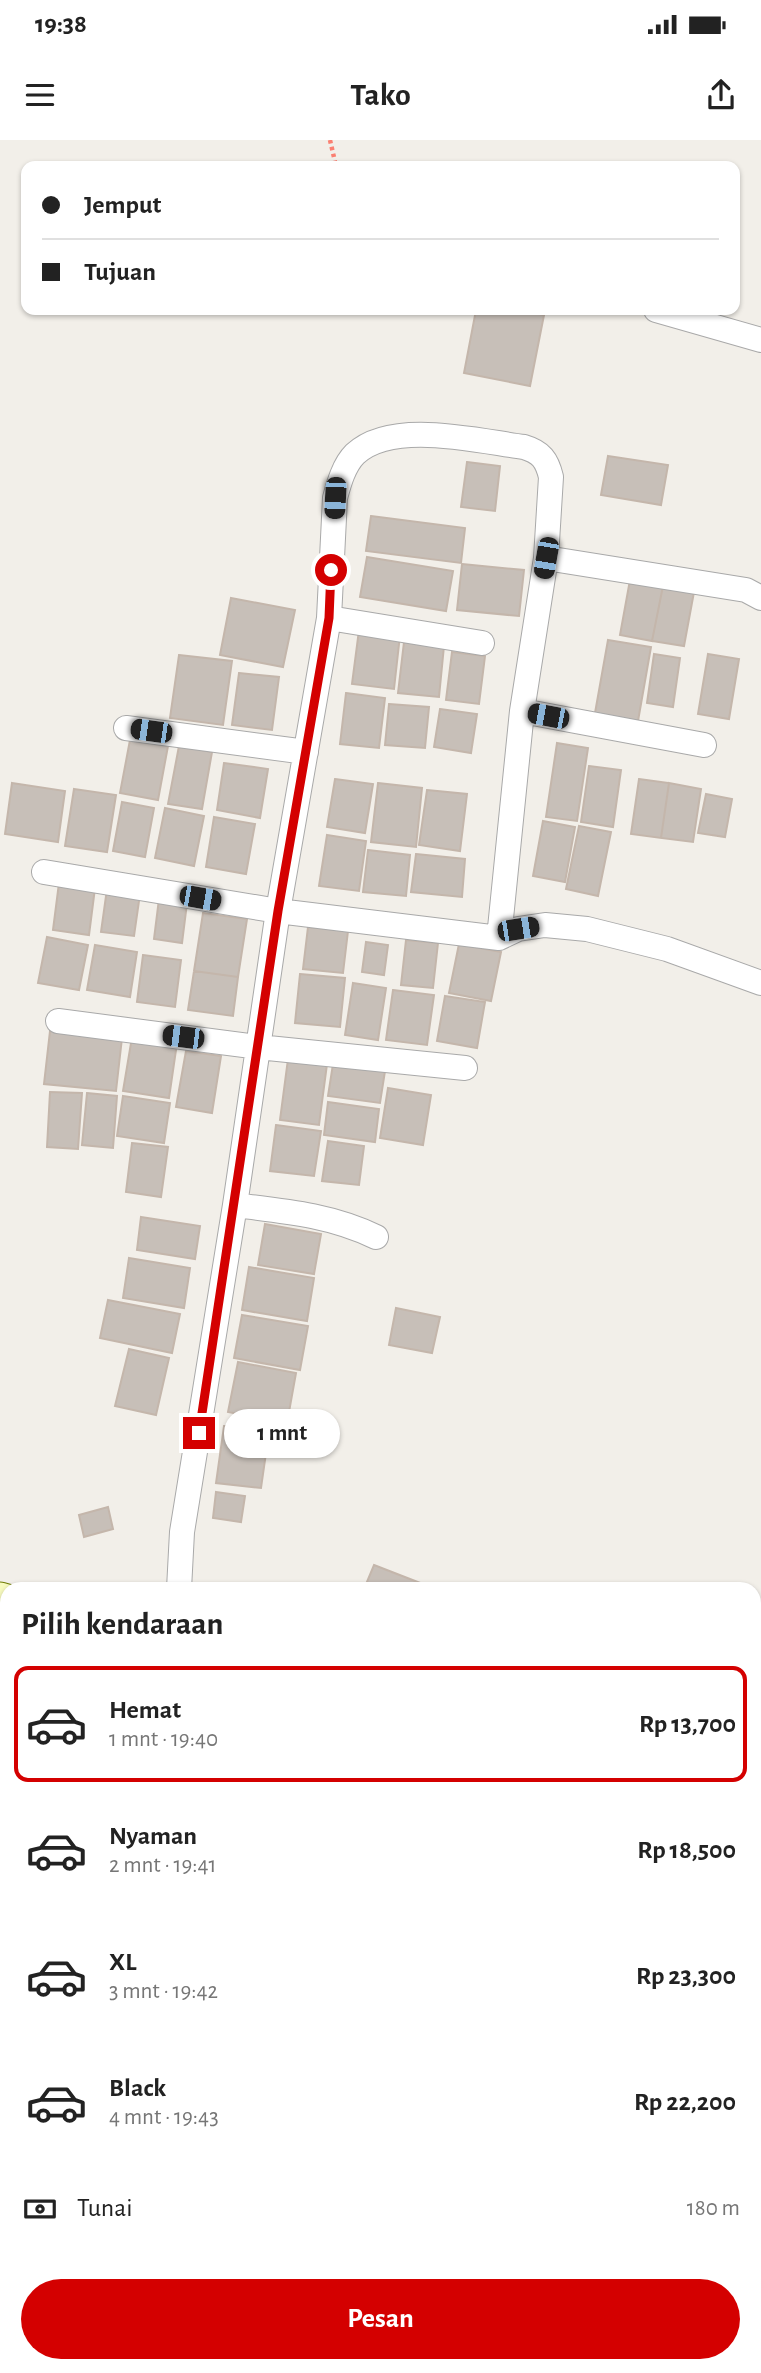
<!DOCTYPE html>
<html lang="id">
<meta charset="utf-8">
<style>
:root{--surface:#fff;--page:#f6f6f6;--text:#222;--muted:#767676;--line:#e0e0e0;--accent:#d40000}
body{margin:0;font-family:"Alegreya Sans",sans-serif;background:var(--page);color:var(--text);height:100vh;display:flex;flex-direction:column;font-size:26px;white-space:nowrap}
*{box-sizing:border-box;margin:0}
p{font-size:23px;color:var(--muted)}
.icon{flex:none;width:38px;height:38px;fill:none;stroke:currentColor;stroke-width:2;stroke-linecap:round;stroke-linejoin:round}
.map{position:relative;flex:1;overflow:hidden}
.drawer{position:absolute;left:0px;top:1442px;width:761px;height:791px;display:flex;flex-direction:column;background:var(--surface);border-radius:21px 21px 0 0;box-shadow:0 2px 5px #0004}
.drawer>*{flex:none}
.top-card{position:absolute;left:21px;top:21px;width:719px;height:154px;border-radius:14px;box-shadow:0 2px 5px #0004;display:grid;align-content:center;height:154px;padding:0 21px;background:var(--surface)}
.end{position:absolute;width:32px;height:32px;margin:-16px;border:9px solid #d40000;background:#fff;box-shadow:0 0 0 4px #fff}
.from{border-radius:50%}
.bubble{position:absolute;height:49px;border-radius:24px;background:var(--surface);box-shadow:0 2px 5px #0004;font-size:23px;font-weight:700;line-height:49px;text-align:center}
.car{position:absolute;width:21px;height:42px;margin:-21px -10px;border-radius:9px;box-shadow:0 0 5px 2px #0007;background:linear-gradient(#222 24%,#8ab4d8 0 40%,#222 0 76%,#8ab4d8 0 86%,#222 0)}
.top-card b{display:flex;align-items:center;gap:24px;height:66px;font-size:26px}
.top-card b+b{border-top:2px solid var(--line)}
.top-card i{width:18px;height:18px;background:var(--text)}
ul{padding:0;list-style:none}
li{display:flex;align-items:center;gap:21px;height:116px;margin:0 14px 10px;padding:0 7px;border:4px solid transparent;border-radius:14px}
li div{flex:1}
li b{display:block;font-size:26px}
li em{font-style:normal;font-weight:700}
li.on{border-color:var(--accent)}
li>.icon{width:63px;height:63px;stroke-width:1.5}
h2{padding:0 21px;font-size:32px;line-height:84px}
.pay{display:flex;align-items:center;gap:18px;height:77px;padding:0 21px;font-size:26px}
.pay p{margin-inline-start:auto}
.action{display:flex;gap:14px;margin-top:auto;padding:14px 21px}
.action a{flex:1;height:80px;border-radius:42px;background:var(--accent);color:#fff;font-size:28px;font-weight:700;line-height:80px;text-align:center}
.status{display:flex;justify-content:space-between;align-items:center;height:49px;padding:0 35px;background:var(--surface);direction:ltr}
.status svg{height:19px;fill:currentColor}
header{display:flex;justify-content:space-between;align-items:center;height:91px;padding:0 21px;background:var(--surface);font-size:32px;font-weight:700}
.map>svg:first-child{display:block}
.building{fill:#c7bfb8;stroke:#c4b6ab;stroke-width:2}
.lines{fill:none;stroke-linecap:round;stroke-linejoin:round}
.street-casing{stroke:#a9a9a9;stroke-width:26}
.secondary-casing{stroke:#707d05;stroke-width:37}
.path{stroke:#fa8072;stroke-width:4.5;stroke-dasharray:3.5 3.5;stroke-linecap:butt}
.street{stroke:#fff;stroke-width:24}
.secondary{stroke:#f7fabf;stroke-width:35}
.route{stroke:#d40000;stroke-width:9}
</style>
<div class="status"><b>19:38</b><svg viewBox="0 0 49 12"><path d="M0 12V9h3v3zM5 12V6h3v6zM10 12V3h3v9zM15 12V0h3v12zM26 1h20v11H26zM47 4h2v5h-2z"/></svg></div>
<header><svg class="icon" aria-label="menu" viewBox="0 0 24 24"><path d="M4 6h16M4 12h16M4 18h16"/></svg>Tako<svg class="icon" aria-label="share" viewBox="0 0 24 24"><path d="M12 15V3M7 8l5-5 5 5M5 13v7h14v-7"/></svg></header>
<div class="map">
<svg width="761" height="2233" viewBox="0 0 761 2233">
<rect width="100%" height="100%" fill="#f2efe9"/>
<path class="building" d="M476,170H518L544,175L530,246L464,233Z
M608,316L668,325L661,365L601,355Z
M467,322L500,326L495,371L461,367Z
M371,376L465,388L461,423L366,411Z
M367,417L453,431L446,471L360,457Z
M462,424L524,430L519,476L457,470Z
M630,440L663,446L652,501L620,495Z
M663,446L694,452L684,506L652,501Z
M231,458L295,470L283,527L220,515Z
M359,490L400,495L394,549L352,544Z
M608,500L651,507L638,581L595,573Z
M404,502L444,506L439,557L398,553Z
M452,512L485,516L479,564L446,560Z
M654,514L680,518L673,567L647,563Z
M708,514L739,519L729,579L698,574Z
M179,515L232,521L223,585L170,578Z
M239,533L279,537L272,590L232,585Z
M346,553L385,558L379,608L340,604Z
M389,564L429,567L425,608L385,605Z
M440,569L477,574L471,613L434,607Z
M130,600L168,606L158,660L120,653Z
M557,603L588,608L577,681L546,677Z
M179,606L212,612L202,669L168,664Z
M224,623L268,629L260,678L217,670Z
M589,626L621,630L613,687L581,682Z
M335,639L373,644L365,693L327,687Z
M639,639L669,643L661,698L631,694Z
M12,643L65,651L58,702L5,694Z
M378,643L422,648L416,707L371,702Z
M669,643L701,649L693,702L661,698Z
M74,649L116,655L107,712L65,706Z
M427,650L467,654L460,711L419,705Z
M706,654L732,659L725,697L698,693Z
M122,662L154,668L145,717L113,711Z
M165,668L204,676L194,726L155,718Z
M214,677L255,684L246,734L206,727Z
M543,681L575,687L565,742L533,736Z
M579,686L611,692L598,756L566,749Z
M327,695L366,701L359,751L319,746Z
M368,710L410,715L406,756L363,752Z
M416,714L465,719L462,757L411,752Z
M59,743L95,748L89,795L53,790Z
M107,749L140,754L134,796L101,792Z
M159,759L187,763L182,803L154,799Z
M203,773L247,779L238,837L194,831Z
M308,787L348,791L343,833L303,829Z
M47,797L88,805L79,850L38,843Z
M406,800L438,803L433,848L401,845Z
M366,802L388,805L384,835L362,832Z
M459,804L501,812L491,861L449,853Z
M95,805L137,812L130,857L87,850Z
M143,815L181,820L175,867L137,862Z
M194,831L238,837L233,876L188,870Z
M300,834L345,838L340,887L295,883Z
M353,843L386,848L378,900L345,895Z
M393,850L434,855L427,905L386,900Z
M445,856L485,862L477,908L437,901Z
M50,891L122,898L116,951L44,944Z
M132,897L177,903L169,958L123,951Z
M186,911L221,916L212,973L176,967Z
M288,919L327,924L319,985L280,980Z
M333,924L385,931L380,963L328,956Z
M388,948L431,955L423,1005L380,998Z
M50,952L82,953L78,1009L47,1007Z
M87,953L117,956L113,1008L82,1005Z
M123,956L170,963L164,1003L117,996Z
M328,962L379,969L375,1002L324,995Z
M276,985L321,991L314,1036L270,1031Z
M328,1001L364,1006L359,1045L322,1041Z
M132,1003L168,1007L161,1057L126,1052Z
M141,1077L200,1086L195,1119L137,1110Z
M265,1084L321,1094L314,1134L258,1125Z
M129,1118L190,1128L184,1168L123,1158Z
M249,1127L314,1138L307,1181L242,1170Z
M108,1160L180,1174L172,1213L100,1198Z
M396,1168L440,1177L432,1213L389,1205Z
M242,1175L308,1186L300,1230L234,1218Z
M129,1209L169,1218L156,1275L115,1266Z
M238,1222L296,1233L287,1283L228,1272Z
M224,1286L269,1292L261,1348L216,1343Z
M216,1352L245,1356L241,1382L213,1378Z
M108,1367L113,1389L84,1397L79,1375Z
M374,1425L433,1448L432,1449H364Z
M0,1561L7,1567V1601L0,1609Z"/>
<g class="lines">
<defs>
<path id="street" d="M656,170L761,200
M546,418L746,450L761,458
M329,478L482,503
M522,571L704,605
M126,588L306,612
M44,732L278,771L499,798L522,571L546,418L551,337C547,320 541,312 524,307C478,301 392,279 355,314C344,325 339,343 335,358L329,478L278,771L235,1065L182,1392L179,1449
M499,798L518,789L545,785L587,789L667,809L761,843
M58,881L258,907L465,928
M235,1065C284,1071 331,1075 376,1097
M0,1820L7,1813
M754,2077L761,2069
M0,2195L7,2189
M277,2233L286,2226
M623,2233L629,2226"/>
<path id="secondary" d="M0,1460L7,1462
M0,1504L7,1507
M754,1789L761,1793
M754,1840L761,1844"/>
</defs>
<use href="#street" class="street-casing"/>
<use href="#secondary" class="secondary-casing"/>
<path class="path" d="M330,0L336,26"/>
<use href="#street" class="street"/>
<use href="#secondary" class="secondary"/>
</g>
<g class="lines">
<path class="route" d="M199,1293L278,771L329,478L331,430"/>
</g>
</svg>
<i class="end from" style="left:331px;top:430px"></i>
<i class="end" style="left:199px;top:1293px"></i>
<div class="bubble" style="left:224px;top:1269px;width:116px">1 mnt</div>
<i class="car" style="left:335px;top:358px;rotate:183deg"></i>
<i class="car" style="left:546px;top:418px;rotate:190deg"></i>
<i class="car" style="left:548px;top:576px;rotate:281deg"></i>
<i class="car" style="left:151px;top:591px;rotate:278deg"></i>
<i class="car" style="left:200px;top:758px;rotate:100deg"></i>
<i class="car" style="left:518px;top:789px;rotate:81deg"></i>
<i class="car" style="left:183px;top:897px;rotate:277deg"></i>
<div class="top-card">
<b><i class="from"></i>Jemput</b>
<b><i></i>Tujuan</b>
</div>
<section class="drawer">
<h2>Pilih kendaraan</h2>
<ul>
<li class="on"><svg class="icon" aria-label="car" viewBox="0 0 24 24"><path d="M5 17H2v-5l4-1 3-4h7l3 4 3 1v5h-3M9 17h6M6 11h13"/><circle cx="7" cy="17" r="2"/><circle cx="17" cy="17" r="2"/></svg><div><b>Hemat</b><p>1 mnt · 19:40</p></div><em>Rp 13,700</em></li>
<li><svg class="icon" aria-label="car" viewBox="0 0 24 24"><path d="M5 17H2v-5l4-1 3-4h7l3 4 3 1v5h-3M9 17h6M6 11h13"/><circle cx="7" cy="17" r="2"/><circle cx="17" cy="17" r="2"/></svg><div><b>Nyaman</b><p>2 mnt · 19:41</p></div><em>Rp 18,500</em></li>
<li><svg class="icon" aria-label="car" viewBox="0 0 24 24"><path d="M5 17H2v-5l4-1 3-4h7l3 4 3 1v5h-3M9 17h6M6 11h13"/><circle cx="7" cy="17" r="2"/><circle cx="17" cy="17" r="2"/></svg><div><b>XL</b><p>3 mnt · 19:42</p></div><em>Rp 23,300</em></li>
<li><svg class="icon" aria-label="car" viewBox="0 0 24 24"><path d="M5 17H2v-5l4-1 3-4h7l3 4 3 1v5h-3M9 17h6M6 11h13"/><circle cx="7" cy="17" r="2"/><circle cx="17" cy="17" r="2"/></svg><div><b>Black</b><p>4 mnt · 19:43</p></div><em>Rp 22,200</em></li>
</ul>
<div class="pay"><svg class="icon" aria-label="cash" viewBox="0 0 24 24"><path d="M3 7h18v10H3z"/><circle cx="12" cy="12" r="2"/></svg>Tunai<p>180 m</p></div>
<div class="action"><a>Pesan</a></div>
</section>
</div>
